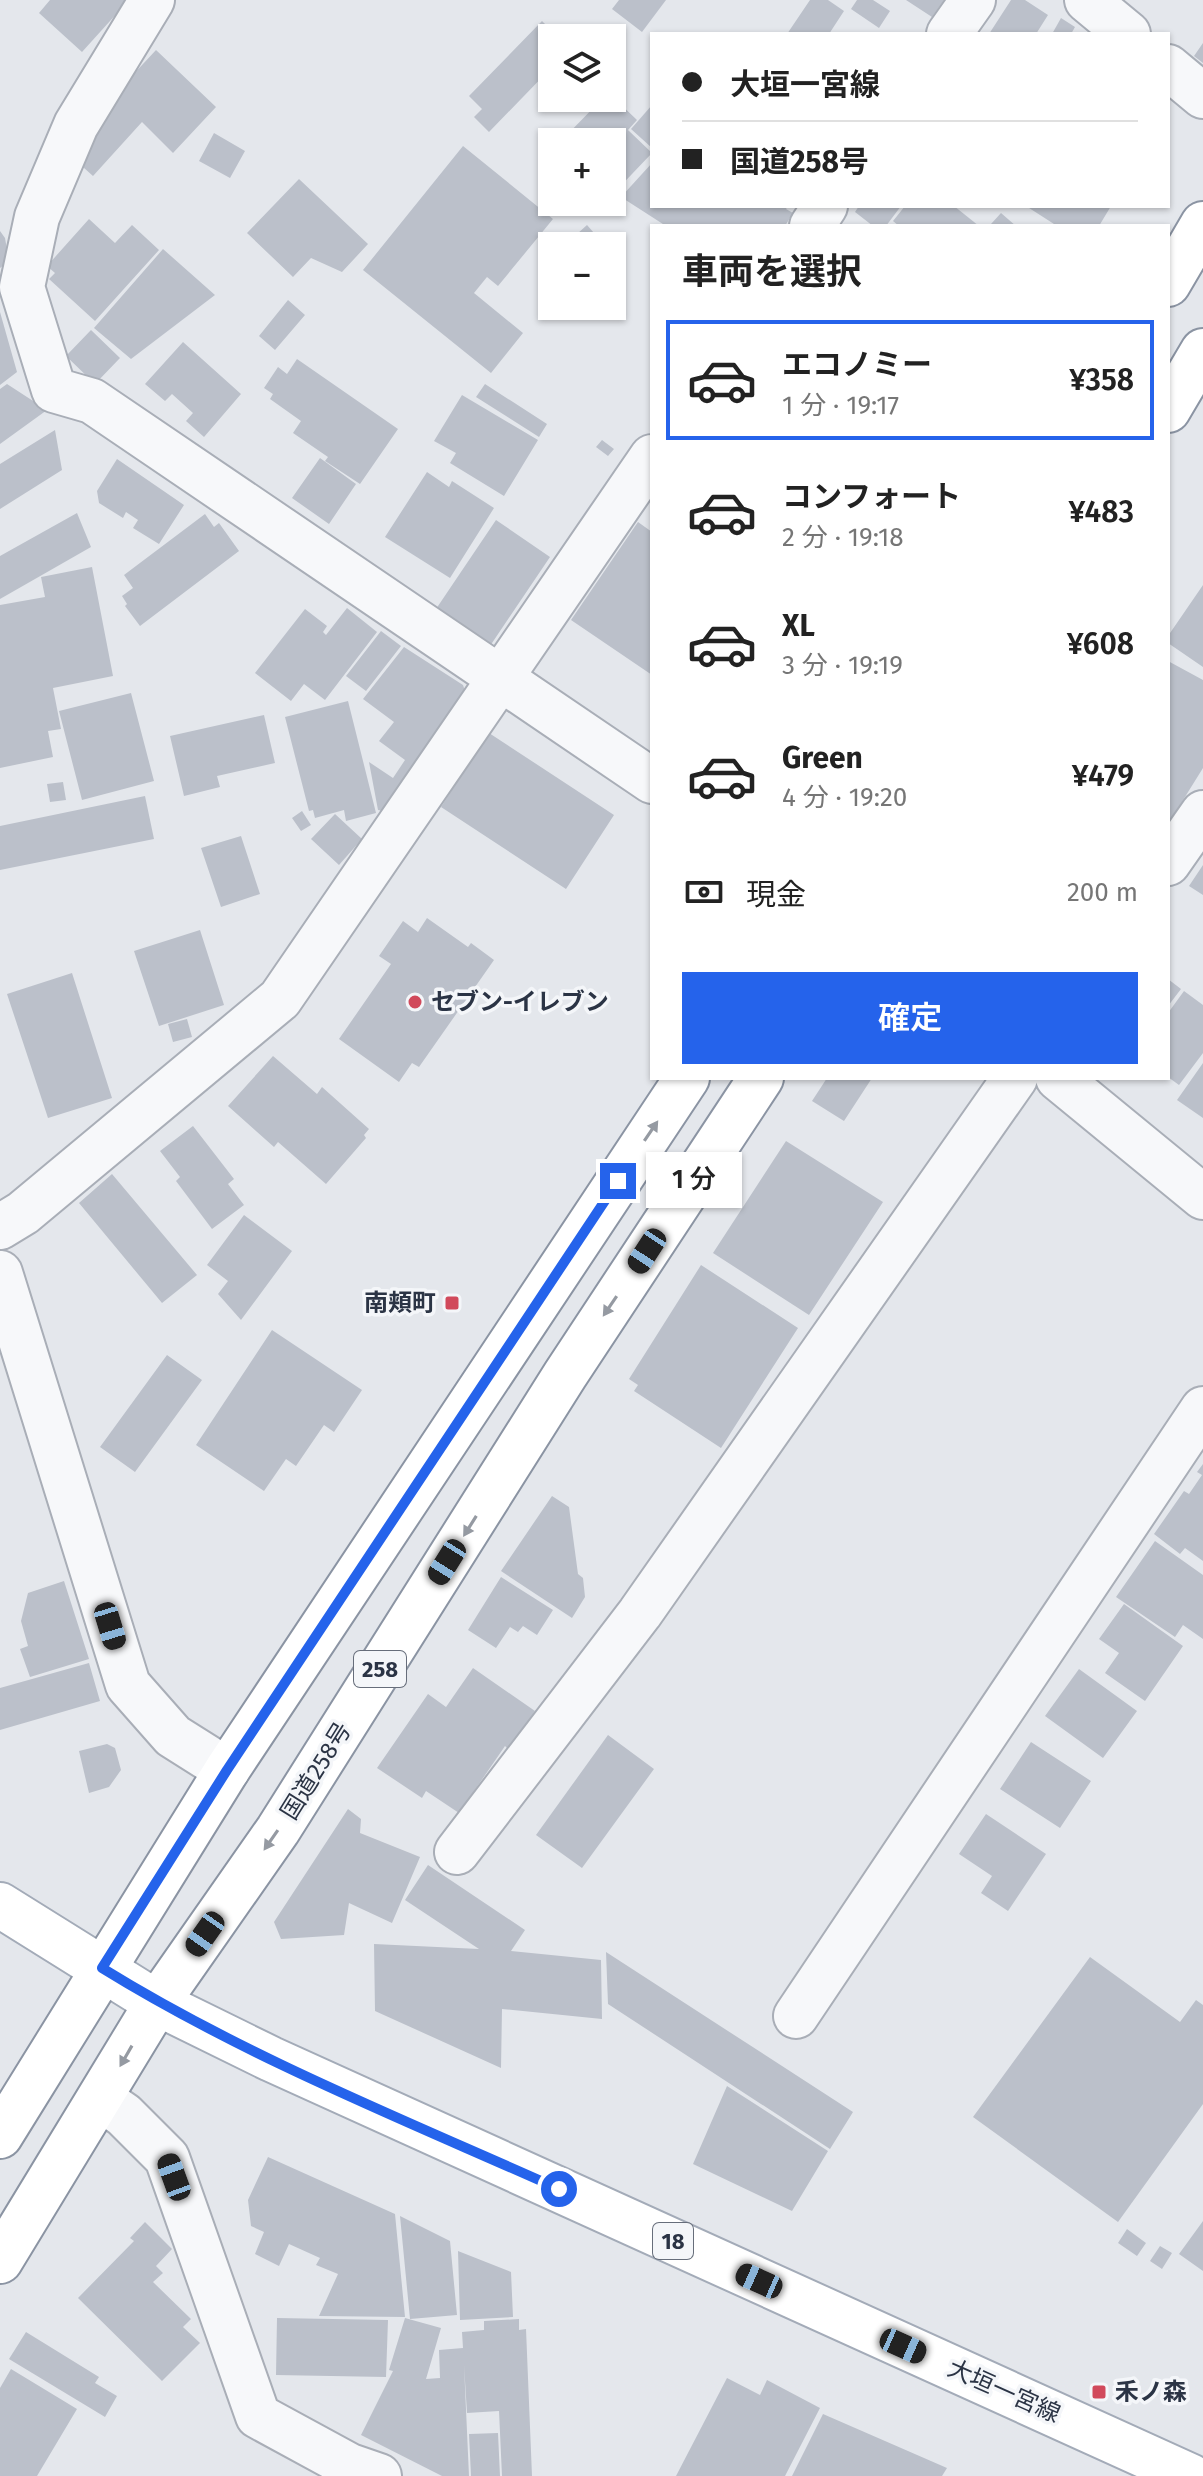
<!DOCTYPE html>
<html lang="ja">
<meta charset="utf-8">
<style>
:root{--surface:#fff;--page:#f2f2f2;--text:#222;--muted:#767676;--line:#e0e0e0;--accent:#2563eb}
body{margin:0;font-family:"Fira Sans","Noto Sans JP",sans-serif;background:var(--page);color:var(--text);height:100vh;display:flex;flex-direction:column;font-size:30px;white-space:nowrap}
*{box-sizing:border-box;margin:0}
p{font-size:26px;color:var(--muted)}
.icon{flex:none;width:44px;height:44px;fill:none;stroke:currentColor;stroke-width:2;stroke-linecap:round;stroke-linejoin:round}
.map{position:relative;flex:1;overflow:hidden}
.drawer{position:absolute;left:650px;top:224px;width:520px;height:856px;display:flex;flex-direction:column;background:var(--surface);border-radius:0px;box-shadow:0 2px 6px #0004}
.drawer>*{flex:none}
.banner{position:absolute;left:650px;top:32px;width:520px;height:176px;border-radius:0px;box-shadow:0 2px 6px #0004;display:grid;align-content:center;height:176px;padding:0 32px;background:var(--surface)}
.tools{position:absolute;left:538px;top:24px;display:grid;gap:16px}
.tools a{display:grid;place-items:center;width:88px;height:88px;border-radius:0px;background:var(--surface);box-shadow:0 2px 6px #0004;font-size:40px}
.end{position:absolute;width:36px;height:36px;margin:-18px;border:10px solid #2563eb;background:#fff;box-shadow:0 0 0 4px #fff}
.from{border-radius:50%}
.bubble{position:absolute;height:56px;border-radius:0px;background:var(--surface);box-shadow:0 2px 6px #0004;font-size:26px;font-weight:600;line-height:56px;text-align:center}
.car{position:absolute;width:24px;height:48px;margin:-24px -12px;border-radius:10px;box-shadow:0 0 6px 2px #0007;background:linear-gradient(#222 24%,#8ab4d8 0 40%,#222 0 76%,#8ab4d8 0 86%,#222 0)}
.banner b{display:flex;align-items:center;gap:28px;height:76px;font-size:30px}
.banner b+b{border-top:2px solid var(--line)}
.banner i{width:20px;height:20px;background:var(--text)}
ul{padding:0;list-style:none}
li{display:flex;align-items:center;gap:24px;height:120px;margin:0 16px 12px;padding:0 16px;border:4px solid transparent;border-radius:0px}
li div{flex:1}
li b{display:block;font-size:30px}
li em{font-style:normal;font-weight:600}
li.selected{border-color:var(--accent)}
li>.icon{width:72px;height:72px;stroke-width:1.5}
h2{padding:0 32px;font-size:36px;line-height:96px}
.pay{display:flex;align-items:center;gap:20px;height:88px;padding:0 32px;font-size:30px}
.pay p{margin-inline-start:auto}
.button{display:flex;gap:16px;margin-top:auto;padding:16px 32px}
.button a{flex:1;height:92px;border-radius:0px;background:var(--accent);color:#fff;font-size:32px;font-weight:600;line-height:92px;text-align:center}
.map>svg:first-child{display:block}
.building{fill:#bbc0ca}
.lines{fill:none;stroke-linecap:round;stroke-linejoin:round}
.minor-casing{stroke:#a9aeb7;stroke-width:48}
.major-casing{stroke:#a3abb8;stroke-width:48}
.highway-casing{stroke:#8b94a3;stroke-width:48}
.minor{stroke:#f7f8fa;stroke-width:44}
.major{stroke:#fff;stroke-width:44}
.highway{stroke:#fff;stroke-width:44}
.oneway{fill:#959aa2}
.route{stroke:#2563eb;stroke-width:10}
.poi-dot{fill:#d1495b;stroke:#f4f6f9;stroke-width:3}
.labels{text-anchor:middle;stroke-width:7;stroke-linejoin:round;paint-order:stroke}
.shield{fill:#f4f6f9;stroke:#676e7b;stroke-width:2}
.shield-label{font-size:22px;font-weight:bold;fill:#2b3445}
.poi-label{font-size:24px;font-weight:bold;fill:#2b3445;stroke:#f4f6f9;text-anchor:start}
.street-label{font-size:24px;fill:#2b3445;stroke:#f4f6f9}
</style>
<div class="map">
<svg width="1203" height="2476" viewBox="0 0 1203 2476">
<rect width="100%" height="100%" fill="#e4e7ec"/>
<path class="building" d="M50,0H129L82,52L39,13Z
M619,0H666L642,32L612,9Z
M810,0H828L844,11L829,34H787Z
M857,0H873L890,11L879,28L851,9Z
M906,0H944L932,17Z
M1011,0H1025L1048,15L1036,34H989Z
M1061,18L1075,27L1071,34H1052Z
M542,21L559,38H552V67L489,132L474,117L482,109L469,96Z
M1203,43V63L1194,56Z
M156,50L216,107L173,153L142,122L93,176L74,159L102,108Z
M603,98H614L637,120L628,130L652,153L612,195V142H560Z
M652,105V148L631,129Z
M214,133L245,151L230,178L199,161Z
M463,146L553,219L498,286L487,277L474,293L523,333L491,373L363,270Z
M552,151V169L543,160Z
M652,163V206H788L786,209L793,213L785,226H666L621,197Z
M299,179L368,244L342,272L311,258L293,277L247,233Z
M587,202H605L596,211Z
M859,206H901L886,226H873L855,212Z
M905,206H954L979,226H899L893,221Z
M1026,206H1111L1099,226H1052L1054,224Z
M1001,213L1016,226H994L991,224Z
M89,219L115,243L132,225L159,250L95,321L49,279L55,273L47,266Z
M587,225L594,233L585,242L577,234Z
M0,231L5,238L9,261L0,268Z
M163,249L215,295L131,359L94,328Z
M288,300L305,315L275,350L259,336Z
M0,312L17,372L0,385Z
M91,330L120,358L95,384L66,356Z
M183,342L241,394L204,437L186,421L193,413L172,394L165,401L145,384Z
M297,359L398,429L360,484L325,461L328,457L293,433L301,421L270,399L273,394L264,388L278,367L287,374Z
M7,384L47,410L0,444V389Z
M485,384L547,424L539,437L476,397Z
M462,395L538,440L504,496L450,463L456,453L434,441Z
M55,430L62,470L0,509V464Z
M602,440L614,449L608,456L596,447Z
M320,458L356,484L329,524L292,498Z
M117,459L184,505L159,544L133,528L138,520L126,512L123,518L99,503L97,491Z
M427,472L449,487L452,481L494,508L450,578L385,537Z
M77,513L91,547L0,599V556Z
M205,514L214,527L219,523L239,551L140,626L125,606L127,604L122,596L133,588L124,575Z
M496,520L550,557L490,646L436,609Z
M638,522L652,532V675L571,620Z
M92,567L113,676L53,688L61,729L48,731L53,757L0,768V605L45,597L41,577Z
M1203,585V667L1168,643V636Z
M347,608L377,632L325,700L304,684L291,701L255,673L305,609L327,626L323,632L326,635Z
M381,631L401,646L366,691L346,676Z
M404,647L463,685L465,691L383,811L378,810L369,762L393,778L405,760L379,741L394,722L363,699Z
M1168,661L1203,680V768L1170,821L1168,820Z
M131,693L154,781L82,800L59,711Z
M348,701L376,813L346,821L344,810L315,818L313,810L309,811L285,717Z
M264,715L275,763L217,776L220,787L184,796L170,736Z
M489,733L614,815L566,889L441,807Z
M63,782L66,800L50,802L47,784Z
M145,796L154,839L0,870V826Z
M302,811L311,825L301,831L292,818Z
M335,814L362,839L339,865L311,839Z
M241,836L260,894L221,907L201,848Z
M1203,865V895L1189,886Z
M427,918L468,947L471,943L494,960L419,1067L412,1063L399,1082L339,1039L391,964L379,956L403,921L418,932Z
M200,930L224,1005L159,1026L134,951Z
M72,973L112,1098L48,1118L7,994Z
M1168,979L1181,989L1168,1006Z
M1184,991L1203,1005V1053L1179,1085L1168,1077V1013Z
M187,1019L192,1037L173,1042L168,1024Z
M273,1056L317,1094L322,1087L369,1129L364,1135L366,1138L326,1184L278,1142L274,1147L228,1106Z
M1203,1063V1118L1177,1100Z
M827,1078H872L844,1121L812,1101Z
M193,1126L234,1179L228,1184L244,1205L212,1229L176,1181L180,1177L160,1151Z
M786,1141L883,1202L809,1315L713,1253Z
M112,1174L197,1275L162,1303L79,1203Z
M244,1215L292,1251L241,1320L218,1294L228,1281L207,1265Z
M701,1265L798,1328L721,1448L634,1391L638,1385L629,1379Z
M272,1330L362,1390L334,1432L324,1425L296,1466L286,1459L264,1491L196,1445Z
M167,1355L202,1380L135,1472L100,1447Z
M1203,1464V1561L1185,1548L1180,1554L1154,1534L1184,1491L1189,1494L1202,1475L1197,1472Z
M552,1496L569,1507L578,1574L583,1578L585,1597L572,1618L501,1571Z
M1155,1541L1203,1575V1639L1183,1625L1175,1637L1116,1597Z
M501,1577L553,1610L537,1635L523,1626L518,1632L510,1627L496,1648L468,1630Z
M64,1581L89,1659L30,1677L20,1649L28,1646L21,1621L28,1593Z
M1124,1604L1183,1646L1145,1701L1105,1673L1119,1653L1099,1639Z
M89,1663L100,1701L0,1730V1688Z
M473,1668L535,1711L508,1749L505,1746L459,1813L426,1791L422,1798L377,1768L428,1694L446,1707Z
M1079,1669L1137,1711L1103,1758L1045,1716Z
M608,1735L654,1769L582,1868L536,1835Z
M1031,1742L1091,1781L1060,1828L1000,1789Z
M107,1744L115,1748L121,1770L109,1787L89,1793L79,1751Z
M348,1809L361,1819L360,1833L420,1857L392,1923L349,1903L344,1935L281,1939L274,1922Z
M986,1814L1046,1854L1008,1911L981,1893L992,1876L959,1854Z
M428,1865L525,1930L511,1951L601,1960L602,2019L502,2009L501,2068L375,2011L374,1944L479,1949L405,1900Z
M606,1952L853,2112L830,2149L608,2004Z
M1090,1957L1180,2022L1196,2000L1203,2005V2104L1118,2222L973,2117Z
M727,2086L828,2151L792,2211L693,2164Z
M268,2157L395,2214L405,2317L319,2316L338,2274L316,2265L320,2258L289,2244L279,2266L255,2254L264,2232L251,2226L248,2200Z
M400,2216L450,2241L457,2315L410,2319Z
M1203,2221V2271L1179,2254Z
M145,2222L172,2249L156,2266L163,2273L153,2282L191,2319L183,2327L200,2343L162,2381L78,2298L134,2241L130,2238Z
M1127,2229L1146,2243L1137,2256L1118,2243Z
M1160,2246L1172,2253L1162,2269L1150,2261Z
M458,2251L511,2272L513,2317L460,2320Z
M277,2318L388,2320L386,2377L276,2375Z
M405,2318L441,2328L426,2379L440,2378L439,2350L463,2348L462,2332L484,2330V2321L519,2319V2330L526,2329L532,2476H502L499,2411L467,2413L464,2365L469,2476H442L361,2435L393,2371L389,2370Z
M26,2332L99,2377L95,2383L117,2396L105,2417L9,2359Z
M11,2369L77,2409L37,2476H0V2388Z
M727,2378L760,2395L767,2380L820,2408L785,2476H676Z
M823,2414L947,2468L942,2476H792Z
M498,2433L500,2476H471L469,2434Z"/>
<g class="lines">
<defs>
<path id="minor" d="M152,0L76,125L37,217L22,287L54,390L92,401L652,781
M1087,0L1128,34
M949,34L973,0
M1168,67L1203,96
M812,226L825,206
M1168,863L1203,813
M1058,1078L1203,1197
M0,1227L23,1213L280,999L652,457
M0,1273L128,1685L173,1736L227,1770
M457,1852L640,1613L1015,1078
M796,2016L1203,1409
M101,2099L124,2115L167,2158L258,2416L350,2466L379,2476"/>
<path id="major" d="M0,1905L157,2003L271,2059L1190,2476"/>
<path id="highway" d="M1168,284L1203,224
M1168,410L1203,351
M0,2136L227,1770L687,1078
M0,2261L157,2003L278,1830L565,1375L761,1078"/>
</defs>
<use href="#minor" class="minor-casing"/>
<use href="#major" class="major-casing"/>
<use href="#highway" class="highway-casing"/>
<use href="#minor" class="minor"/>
<use href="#major" class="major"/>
<use href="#highway" class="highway"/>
</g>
<defs><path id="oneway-solid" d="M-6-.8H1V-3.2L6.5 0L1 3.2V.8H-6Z" transform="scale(2)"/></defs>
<g class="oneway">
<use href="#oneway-solid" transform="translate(651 1131) rotate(-56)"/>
<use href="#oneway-solid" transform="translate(610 1306) rotate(124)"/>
<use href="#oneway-solid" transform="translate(470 1526) rotate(122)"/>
<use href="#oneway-solid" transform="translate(271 1840) rotate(125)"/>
<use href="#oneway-solid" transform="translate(126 2056) rotate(120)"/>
</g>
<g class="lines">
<path class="route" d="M559,2189C405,2120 246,2057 102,1968L227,1770L618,1181"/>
</g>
<g class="poi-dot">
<circle cx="415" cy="1002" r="8"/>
<rect x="444" y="1295" width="16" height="16" rx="4"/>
<rect x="1091" y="2384" width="16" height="16" rx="4"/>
</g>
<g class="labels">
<g class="shield">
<rect x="354" y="1651" width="52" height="36" rx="6"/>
<rect x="653" y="2223" width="40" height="36" rx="6"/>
</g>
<g class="shield-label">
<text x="380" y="1677">258</text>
<text x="673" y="2249">18</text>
</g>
<g class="poi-label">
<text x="431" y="1010">セブン-イレブン</text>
<text x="436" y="1311" text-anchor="end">南頬町</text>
<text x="1115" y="2400">禾ノ森</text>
</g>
<g class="street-label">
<text transform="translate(316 1771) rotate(-58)" y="8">国道258号</text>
<text transform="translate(1004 2391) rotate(24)" y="8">大垣一宮線</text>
</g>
</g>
</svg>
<div class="tools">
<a><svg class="icon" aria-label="layers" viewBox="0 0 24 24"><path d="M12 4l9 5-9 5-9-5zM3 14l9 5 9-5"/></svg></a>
<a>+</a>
<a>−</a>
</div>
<i class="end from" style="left:559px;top:2189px"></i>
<i class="end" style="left:618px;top:1181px"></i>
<div class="bubble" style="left:646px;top:1152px;width:96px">1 分</div>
<i class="car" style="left:647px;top:1251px;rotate:213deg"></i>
<i class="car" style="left:447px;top:1562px;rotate:212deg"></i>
<i class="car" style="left:110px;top:1626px;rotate:163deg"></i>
<i class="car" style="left:205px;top:1934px;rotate:215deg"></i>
<i class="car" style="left:174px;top:2177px;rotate:340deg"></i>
<i class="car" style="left:759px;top:2281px;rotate:294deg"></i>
<i class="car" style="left:903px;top:2346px;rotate:114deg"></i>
<div class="banner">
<b><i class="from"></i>大垣一宮線</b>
<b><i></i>国道258号</b>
</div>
<section class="drawer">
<h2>車両を選択</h2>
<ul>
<li class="selected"><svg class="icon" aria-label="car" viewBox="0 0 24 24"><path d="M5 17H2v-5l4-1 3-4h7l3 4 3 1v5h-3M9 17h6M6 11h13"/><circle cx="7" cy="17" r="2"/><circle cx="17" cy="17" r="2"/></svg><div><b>エコノミー</b><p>1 分 · 19:17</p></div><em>¥358</em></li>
<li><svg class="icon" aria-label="car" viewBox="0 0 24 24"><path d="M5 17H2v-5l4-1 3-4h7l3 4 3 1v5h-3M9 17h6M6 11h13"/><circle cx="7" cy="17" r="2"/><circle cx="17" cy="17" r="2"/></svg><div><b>コンフォート</b><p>2 分 · 19:18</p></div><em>¥483</em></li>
<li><svg class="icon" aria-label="car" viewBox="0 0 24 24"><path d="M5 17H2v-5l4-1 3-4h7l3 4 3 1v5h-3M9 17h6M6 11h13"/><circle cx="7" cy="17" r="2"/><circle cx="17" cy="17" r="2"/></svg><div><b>XL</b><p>3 分 · 19:19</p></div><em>¥608</em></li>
<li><svg class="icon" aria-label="car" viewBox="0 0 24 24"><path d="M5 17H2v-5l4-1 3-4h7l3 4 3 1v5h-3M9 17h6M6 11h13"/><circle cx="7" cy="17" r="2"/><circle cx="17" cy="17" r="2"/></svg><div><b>Green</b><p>4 分 · 19:20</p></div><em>¥479</em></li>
</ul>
<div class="pay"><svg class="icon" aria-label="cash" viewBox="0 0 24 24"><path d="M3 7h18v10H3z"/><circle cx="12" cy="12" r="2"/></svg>現金<p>200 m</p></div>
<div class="button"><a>確定</a></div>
</section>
</div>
